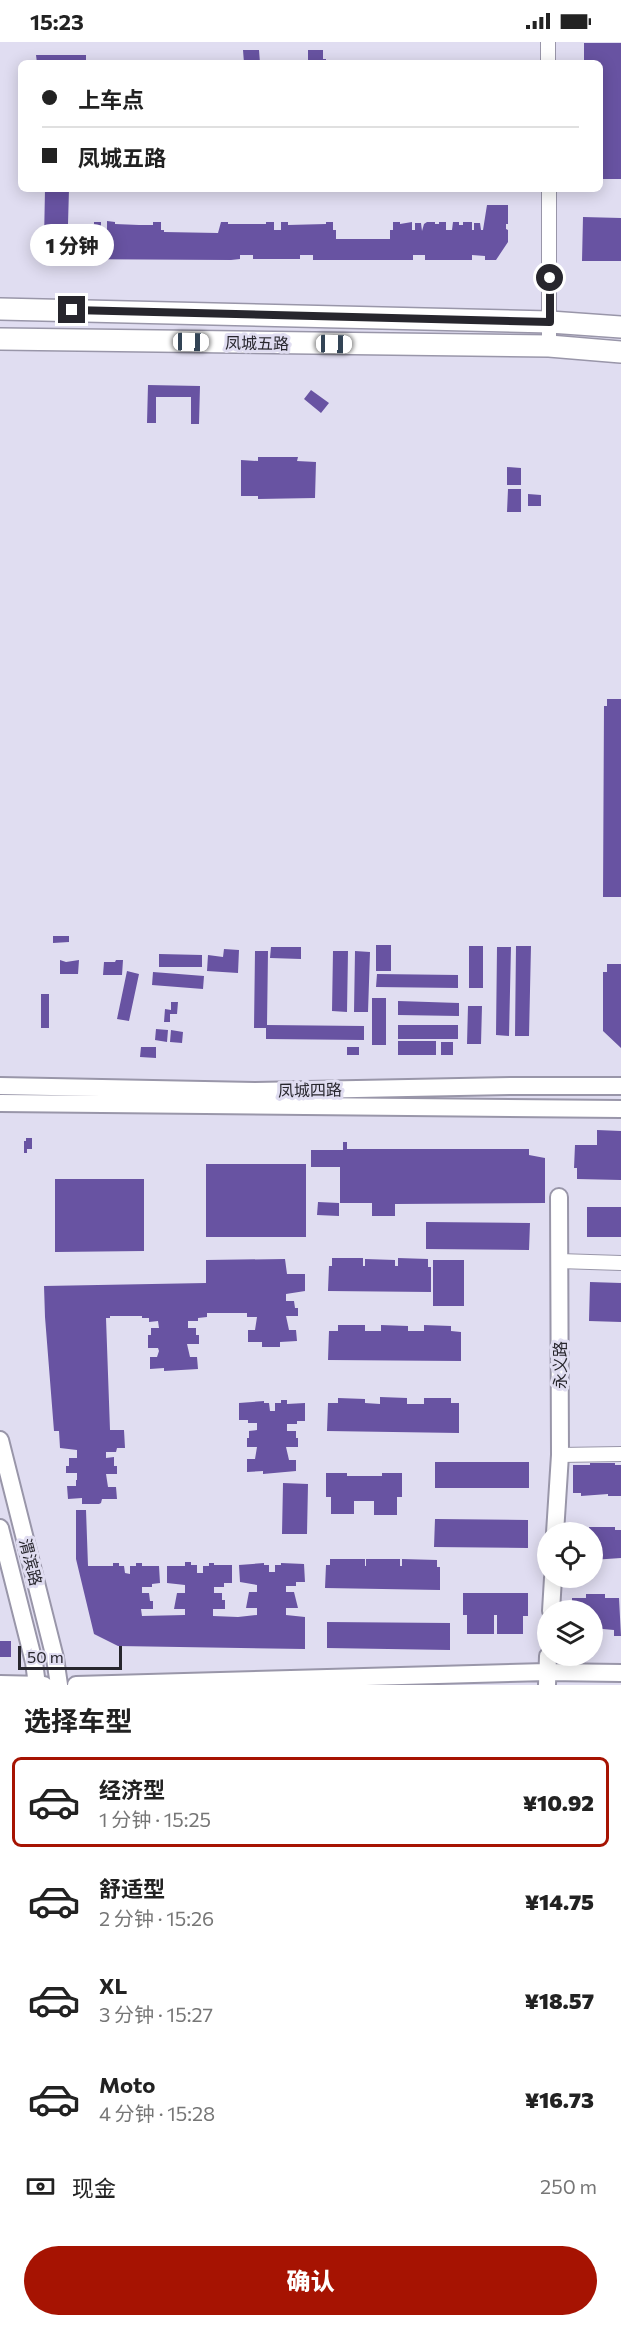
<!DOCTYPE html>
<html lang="zh">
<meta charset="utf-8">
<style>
:root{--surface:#fff;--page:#f2f2f2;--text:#222;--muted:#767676;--line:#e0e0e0;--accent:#a61302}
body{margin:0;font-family:Commissioner,"Noto Sans SC",sans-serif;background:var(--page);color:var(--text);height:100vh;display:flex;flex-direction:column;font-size:22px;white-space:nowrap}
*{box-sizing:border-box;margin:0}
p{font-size:20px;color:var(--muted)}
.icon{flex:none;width:33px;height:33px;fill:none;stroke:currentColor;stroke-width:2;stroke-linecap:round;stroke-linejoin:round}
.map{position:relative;height:1643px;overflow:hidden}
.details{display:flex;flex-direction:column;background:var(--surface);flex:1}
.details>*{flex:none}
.guide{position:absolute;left:18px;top:18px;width:585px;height:132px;border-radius:9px;box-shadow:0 3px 15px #0003;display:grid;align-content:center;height:132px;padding:0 24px;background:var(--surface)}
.buttons{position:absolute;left:537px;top:1480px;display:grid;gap:12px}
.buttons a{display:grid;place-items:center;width:66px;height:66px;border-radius:50%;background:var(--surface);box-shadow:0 3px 15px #0003;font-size:30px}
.scale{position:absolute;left:18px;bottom:15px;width:104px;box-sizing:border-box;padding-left:6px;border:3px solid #27262d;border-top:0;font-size:16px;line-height:21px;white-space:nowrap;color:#27262d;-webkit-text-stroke:4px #e0ddf1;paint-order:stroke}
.end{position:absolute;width:27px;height:27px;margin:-14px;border:8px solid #27262d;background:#fff;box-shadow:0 0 0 3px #fff}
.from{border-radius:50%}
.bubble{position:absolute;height:42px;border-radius:21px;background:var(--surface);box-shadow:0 3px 15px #0003;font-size:20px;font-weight:800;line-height:42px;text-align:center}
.car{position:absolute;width:18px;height:36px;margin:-18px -9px;border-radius:8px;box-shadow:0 0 4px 2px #0007;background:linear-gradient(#fff 24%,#345 0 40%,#fff 0 76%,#345 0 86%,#fff 0)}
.guide b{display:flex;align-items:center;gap:21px;height:57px;font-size:22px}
.guide b+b{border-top:2px solid var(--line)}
.guide i{width:15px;height:15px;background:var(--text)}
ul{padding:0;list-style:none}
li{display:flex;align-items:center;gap:18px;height:90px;margin:0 12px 9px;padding:0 12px;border:3px solid transparent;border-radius:9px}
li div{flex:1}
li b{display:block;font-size:22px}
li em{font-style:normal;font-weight:800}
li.selected{border-color:var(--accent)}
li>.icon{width:54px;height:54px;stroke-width:1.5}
h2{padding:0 24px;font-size:27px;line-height:72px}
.pay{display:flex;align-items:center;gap:15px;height:66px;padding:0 24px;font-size:22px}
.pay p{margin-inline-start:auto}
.primary-button{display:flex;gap:12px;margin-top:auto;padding:12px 24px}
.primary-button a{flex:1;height:69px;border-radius:36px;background:var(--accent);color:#fff;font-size:24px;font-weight:800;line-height:69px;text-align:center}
.status{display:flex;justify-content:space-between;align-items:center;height:42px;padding:0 30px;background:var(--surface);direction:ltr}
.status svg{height:16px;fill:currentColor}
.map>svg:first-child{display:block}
.building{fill:#6853a2}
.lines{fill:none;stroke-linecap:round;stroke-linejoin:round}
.minor-casing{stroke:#9996a9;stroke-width:16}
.tertiary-casing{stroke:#9996a9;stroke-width:20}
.primary-casing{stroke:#9996a9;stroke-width:24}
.minor{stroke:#fff;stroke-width:14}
.tertiary{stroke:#fff;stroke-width:16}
.primary{stroke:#fff;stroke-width:21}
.route{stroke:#27262d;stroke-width:8}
.labels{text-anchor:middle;stroke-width:6;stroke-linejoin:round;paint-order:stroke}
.street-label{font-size:16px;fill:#27262d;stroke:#e0ddf1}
</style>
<div class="status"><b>15:23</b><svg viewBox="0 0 49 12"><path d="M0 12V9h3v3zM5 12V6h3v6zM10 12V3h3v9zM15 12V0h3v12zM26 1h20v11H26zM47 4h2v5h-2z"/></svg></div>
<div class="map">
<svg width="621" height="1643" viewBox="0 0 621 1643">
<rect width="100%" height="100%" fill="#e0ddf1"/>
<path class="building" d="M584,1H621V137H600V21H584Z
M243,8H259L260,21H244Z
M308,8H323V17H326V21H308Z
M36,13H86V21H37Z
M45,147H69L68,182H94V180H101V188H107V179L115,180V182L139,183H153V180H161V188H164V190L218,191L221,180H228V182H266V180H274V188H281V180H288V183L326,182V180H333V188H336V197H390V188H393V180H400V182L412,180V188H415V181H421L422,189L424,182L427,180H435V182H439V180H446V188H452L453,180H459V183H463V180H472V188H474V181H480L481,188H483L487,163H508V182H506V187L508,188V200L496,218H485V214L472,213V218H425V213H413V218H313V213H300V217H253V213H240V217L231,218L57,217L59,199H44Z
M583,175L621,176V219H582Z
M148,343L200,344L199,382H191V355H156V381H147Z
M311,348L329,361L321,371L304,357Z
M258,415H298L297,419L316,420L315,456L258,457V454H241V418L258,419Z
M507,425L521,426V443H507Z
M508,447H521V470H507Z
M528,452L541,453V464H528Z
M607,657H621V855H603L604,664H607Z
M53,894H69V900L53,901Z
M376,903H391V929H376Z
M469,904H483V946H469Z
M516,904H531L529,994H515Z
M271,905H301V917L270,916Z
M497,905H511L509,994L496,993Z
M224,907L239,908L238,931L207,929L208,913L223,915Z
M255,909H268L267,983L364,984V998L266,997V986H254Z
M333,909H348L347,970L332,969Z
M355,909L370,910L368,970H354Z
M159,912L202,913V925H159Z
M60,918L66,920L79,918L78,932H60Z
M116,918H123L122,933H103L104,920H115Z
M607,922H621V1006L603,989V930H607Z
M127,929L139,932L129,979L117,977Z
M153,930L204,934L203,947L152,943Z
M377,932L458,933V946L376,945Z
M41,952H49V986H41Z
M372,956H386V1003H372Z
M398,959L459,961V974L398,973Z
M171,960H178L177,972H170V980H164L165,967L171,968Z
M468,964H482L481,1002H467Z
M398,983H458V997H398Z
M156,987L168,988L167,1000L155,998Z
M171,988L183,990L182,1001L170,1000Z
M398,999H436V1013H398Z
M441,1000H453V1013H441Z
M141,1005H156V1016L140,1015Z
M347,1005H359V1013H347Z
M597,1088L621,1089V1138L577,1137V1126H574L575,1103H597Z
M26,1096H32V1107H27V1111H24V1099H26Z
M343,1100H347V1107H529V1113L545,1116V1161L395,1162V1174H372V1161H340V1125H311V1108H343Z
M206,1122H306V1195H206Z
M55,1137H144V1209L55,1210Z
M318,1160L339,1161V1174L317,1173Z
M587,1165H621V1195H587Z
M426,1180L530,1181L529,1208L426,1207Z
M332,1216H363V1224H365V1217L395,1218V1224H398V1216L428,1217V1225H431V1250L328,1249L329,1224H332Z
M285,1217L287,1232H305V1249L286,1252V1259H294L295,1266H298V1274H286L289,1288H296L297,1299L280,1300V1305H262V1300H248V1288H255L257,1275H247V1271H207V1275L198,1276V1279H188V1286H196V1293H199V1302H187L190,1315H197L198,1327L164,1329V1326L150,1327V1315H157L159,1309L158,1306H148V1293H151V1286H159L158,1279L149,1280V1276H142V1274H110V1276H106L110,1388H124L125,1406H117L116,1410H106V1416L114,1415V1424H117V1432H106L108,1445H116L117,1457H102L101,1461L99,1462H82V1456L68,1457L67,1444H76V1438H77V1431H66V1424H69V1416H77V1408L60,1406L59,1389H54L45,1275L44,1244L206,1241V1218Z
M433,1218H464V1264H433Z
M590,1240L621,1241V1280L589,1279Z
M338,1283H365V1289H381V1283L408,1284V1289H424V1283L451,1284V1289L461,1290V1319L328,1318L329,1289H338Z
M380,1355L407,1356V1362H424V1356H451V1361H459V1391L327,1389L328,1361H338V1356L365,1357V1361L380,1362Z
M281,1358H287V1362L305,1361V1379H297V1382H287V1389H296V1396H298V1405H286L289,1418H296V1429L263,1432V1429L247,1430V1417H255L257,1405H247V1396H249V1389L257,1388V1381H248V1378H239V1361L264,1359V1361H269L270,1369H275V1361H281Z
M435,1420H529V1446H435Z
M590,1421H615V1423H621V1454H608V1452L581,1454V1451H573V1423H590Z
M326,1431H347V1434H382V1431H402V1455H397V1473H374V1459H354V1472H331V1455H326Z
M283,1441L308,1442L307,1492H282Z
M76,1468H86L88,1524H113V1521H119V1524H124L125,1531L130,1532V1524H136V1521H142V1524H159L160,1541L152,1542V1545H142V1551H149L150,1559H153V1567H141L142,1574L185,1573V1567H174L177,1551H185V1543L167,1541V1524H185V1520H191V1523H197V1531H203V1524H209V1521H214V1523H232V1541H224V1545H214V1551H222V1558H225V1567H213V1574L238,1575L257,1573V1566H246L249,1550H257V1543L240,1540L239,1523L264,1521V1523H269V1530H275V1523H281V1521L304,1522L305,1540H296V1544H286V1550H294L298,1566H286V1573L305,1575V1607L118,1604L94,1592L76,1517Z
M435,1477L528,1478V1506L434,1505Z
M589,1485H615V1488H621V1516L592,1518V1491H573V1487H589Z
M330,1517H365V1524H366V1517H400V1524H402V1517L437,1518V1525H440V1548L325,1546L326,1523H330Z
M463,1551H528V1574H523V1592H497V1573H494V1592H467V1573H463Z
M586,1552H605V1556H619L621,1594H614V1588L592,1586V1569H572V1556H586Z
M327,1580L450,1581V1608L327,1606Z
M0,1599H11V1615H0Z"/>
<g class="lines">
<defs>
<path id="minor" d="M548,0V21
M549,304V147
M559,1219L621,1221
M560,1413L621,1412"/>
<path id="tertiary" d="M0,1044L255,1049L511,1044H621
M0,1061L621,1067
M0,1398L55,1616L59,1643
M0,1486L34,1620L37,1643
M555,1491L560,1413L559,1155
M551,1569L553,1536
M0,1642L44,1643
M76,1643L547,1630L621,1631
M547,1643L548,1614"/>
<path id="primary" d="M0,267L550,280L621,285
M0,297L549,304L621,310"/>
</defs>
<use href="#minor" class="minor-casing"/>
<use href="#tertiary" class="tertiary-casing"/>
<use href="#primary" class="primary-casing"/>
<use href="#minor" class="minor"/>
<use href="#tertiary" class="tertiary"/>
<use href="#primary" class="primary"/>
</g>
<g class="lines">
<path class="route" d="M72,268L550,280V236"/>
</g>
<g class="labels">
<g class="street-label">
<text transform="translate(257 301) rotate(1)" y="6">凤城五路</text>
<text transform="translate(310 1048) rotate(-1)" y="6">凤城四路</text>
<text transform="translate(560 1323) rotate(-90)" y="6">永义路</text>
<text transform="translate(31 1520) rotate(76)" y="6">渭滨路</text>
</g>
</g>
</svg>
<div class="buttons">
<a><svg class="icon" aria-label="locate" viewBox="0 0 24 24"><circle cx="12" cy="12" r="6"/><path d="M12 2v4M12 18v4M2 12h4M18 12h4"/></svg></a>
<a><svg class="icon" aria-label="layers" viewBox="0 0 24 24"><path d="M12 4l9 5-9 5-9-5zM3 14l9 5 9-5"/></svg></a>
</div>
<div class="scale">50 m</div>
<i class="end from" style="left:550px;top:236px"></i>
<i class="end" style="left:72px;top:268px"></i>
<div class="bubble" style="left:30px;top:182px;width:84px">1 分钟</div>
<i class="car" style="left:191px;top:300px;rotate:91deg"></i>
<i class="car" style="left:334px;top:302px;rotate:91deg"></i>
<div class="guide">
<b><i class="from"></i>上车点</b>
<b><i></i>凤城五路</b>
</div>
</div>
<section class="details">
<h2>选择车型</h2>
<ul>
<li class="selected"><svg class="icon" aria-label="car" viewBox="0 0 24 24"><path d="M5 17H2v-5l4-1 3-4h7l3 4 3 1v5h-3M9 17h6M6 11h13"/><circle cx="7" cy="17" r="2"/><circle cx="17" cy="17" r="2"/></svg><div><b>经济型</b><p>1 分钟 · 15:25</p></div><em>¥10.92</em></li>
<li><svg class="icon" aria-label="car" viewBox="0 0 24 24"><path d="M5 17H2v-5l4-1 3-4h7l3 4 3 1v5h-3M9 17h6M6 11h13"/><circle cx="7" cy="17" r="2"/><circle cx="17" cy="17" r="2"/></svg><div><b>舒适型</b><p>2 分钟 · 15:26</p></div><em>¥14.75</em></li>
<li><svg class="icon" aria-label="car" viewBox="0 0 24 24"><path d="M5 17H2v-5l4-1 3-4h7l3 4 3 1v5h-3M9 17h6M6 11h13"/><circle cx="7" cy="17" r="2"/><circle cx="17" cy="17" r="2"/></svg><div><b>XL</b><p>3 分钟 · 15:27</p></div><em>¥18.57</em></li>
<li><svg class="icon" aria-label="car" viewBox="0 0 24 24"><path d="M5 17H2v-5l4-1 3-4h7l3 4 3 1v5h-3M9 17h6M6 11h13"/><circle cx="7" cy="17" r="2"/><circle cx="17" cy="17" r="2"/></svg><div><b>Moto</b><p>4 分钟 · 15:28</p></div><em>¥16.73</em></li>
</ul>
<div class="pay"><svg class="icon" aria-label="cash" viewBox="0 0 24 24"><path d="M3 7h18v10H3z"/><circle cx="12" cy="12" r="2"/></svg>现金<p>250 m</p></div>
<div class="primary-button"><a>确认</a></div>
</section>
